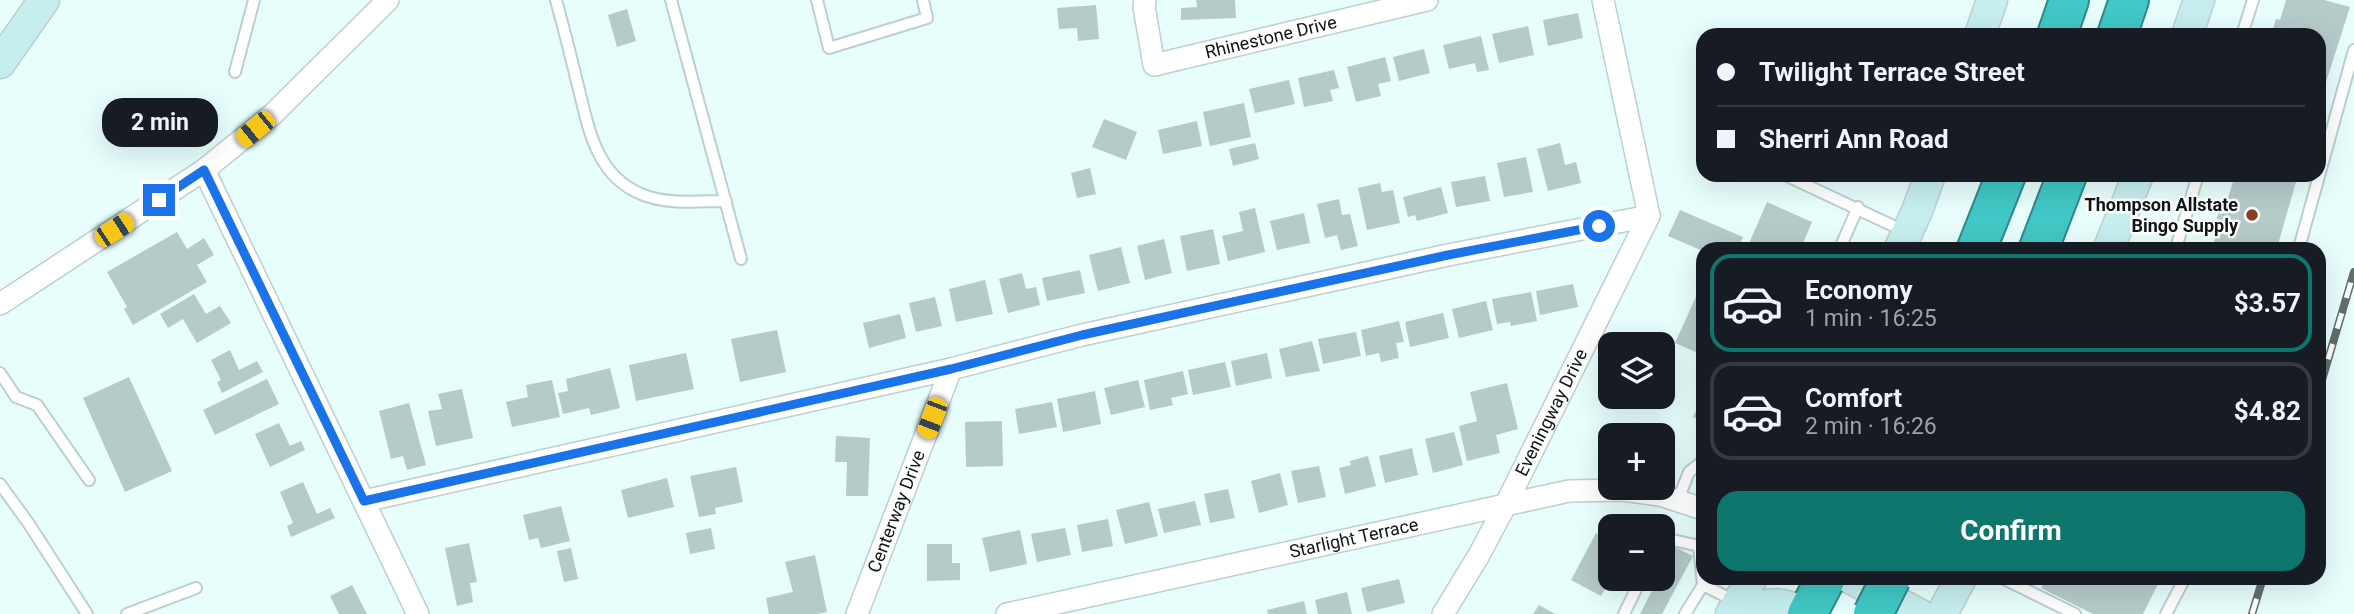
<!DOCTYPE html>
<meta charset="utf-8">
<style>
:root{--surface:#171b24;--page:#242831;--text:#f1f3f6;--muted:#9ea1a6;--line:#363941;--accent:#0f766e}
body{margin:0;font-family:Roboto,sans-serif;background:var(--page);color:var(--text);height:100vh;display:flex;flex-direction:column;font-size:26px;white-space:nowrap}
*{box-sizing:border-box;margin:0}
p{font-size:23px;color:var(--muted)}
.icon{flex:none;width:38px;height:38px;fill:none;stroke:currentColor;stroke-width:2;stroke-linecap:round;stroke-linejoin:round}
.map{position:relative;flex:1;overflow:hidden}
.drawer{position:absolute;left:1696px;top:242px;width:630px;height:343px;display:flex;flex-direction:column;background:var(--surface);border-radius:21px;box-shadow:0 7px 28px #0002}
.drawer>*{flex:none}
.top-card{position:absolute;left:1696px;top:28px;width:630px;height:154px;border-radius:21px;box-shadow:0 7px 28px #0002;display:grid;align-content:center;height:154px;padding:0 21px;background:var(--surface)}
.buttons{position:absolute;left:1598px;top:332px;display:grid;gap:14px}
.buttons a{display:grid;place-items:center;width:77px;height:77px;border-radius:14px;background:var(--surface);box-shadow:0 7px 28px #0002;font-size:35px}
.end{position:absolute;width:32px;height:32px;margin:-16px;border:9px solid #1a73e8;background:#fff;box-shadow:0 0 0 4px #fff}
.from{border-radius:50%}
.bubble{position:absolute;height:49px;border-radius:21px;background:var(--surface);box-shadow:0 7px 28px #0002;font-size:23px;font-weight:700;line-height:49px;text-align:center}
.car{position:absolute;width:21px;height:42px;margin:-21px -10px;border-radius:9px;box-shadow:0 0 5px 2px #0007;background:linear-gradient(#f5c518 24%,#345 0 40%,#f5c518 0 76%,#345 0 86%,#f5c518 0)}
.top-card b{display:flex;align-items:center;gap:24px;height:66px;font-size:26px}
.top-card b+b{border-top:2px solid var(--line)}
.top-card i{width:18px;height:18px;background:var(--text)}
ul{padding:12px 0 0;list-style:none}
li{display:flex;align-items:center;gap:21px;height:98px;margin:0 14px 10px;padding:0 7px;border:4px solid var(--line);border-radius:21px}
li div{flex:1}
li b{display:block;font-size:26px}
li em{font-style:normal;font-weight:700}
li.on{border-color:var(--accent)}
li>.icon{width:63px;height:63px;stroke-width:1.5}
.button{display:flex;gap:14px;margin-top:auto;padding:14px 21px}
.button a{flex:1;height:80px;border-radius:21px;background:var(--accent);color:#fff;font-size:28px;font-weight:700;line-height:80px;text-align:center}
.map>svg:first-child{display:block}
.building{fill:#b5cbca}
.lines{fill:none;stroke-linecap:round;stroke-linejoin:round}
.lane-casing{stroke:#bbd0cf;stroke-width:14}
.street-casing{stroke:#bbd0cf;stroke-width:24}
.secondary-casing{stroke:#bbd0cf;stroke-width:33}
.highway-casing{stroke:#308988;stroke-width:42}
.lane{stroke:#fff;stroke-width:10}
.street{stroke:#fff;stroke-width:21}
.secondary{stroke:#c6eeee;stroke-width:30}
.highway{stroke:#41c7c5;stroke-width:38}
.rail-casing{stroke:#606e6d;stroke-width:8}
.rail{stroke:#fff;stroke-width:5;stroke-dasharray:16;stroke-linecap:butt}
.highway-bridge-casing{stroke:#308988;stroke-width:42;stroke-linecap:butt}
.highway-bridge{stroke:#41c7c5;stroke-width:38}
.route{stroke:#1a73e8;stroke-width:9}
.poi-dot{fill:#884120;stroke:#fff;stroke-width:2.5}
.labels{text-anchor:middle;stroke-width:5;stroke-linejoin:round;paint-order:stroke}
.street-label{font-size:18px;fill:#0f1716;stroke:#fff}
.poi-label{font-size:18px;font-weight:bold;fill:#0f1716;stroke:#fff;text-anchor:end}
</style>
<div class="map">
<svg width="2354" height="614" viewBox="0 0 2354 614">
<rect width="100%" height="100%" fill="#e7fefd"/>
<path class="building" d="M1196,0H1235L1236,18L1181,20V8L1197,7Z
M2286,0H2324L2350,7L2320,101L2319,35H2271L2276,19L2280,20Z
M1096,5L1099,39L1078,41L1077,28L1059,29L1057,8Z
M627,9L636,41L617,47L608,15Z
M1578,13L1583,38L1548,46L1543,20Z
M1528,26L1534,55L1499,63L1492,34Z
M1481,36L1489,70L1477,72L1475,63L1449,69L1443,45Z
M1424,49L1430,73L1399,81L1393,57Z
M1385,57L1391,81L1378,84L1381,96L1356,102L1347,67Z
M1334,70L1339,88L1330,90L1333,101L1304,107L1298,78Z
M1289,80L1295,104L1255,113L1249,89Z
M1244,103L1251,137L1210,146L1203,112Z
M1104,119L1137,132L1126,160L1092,147Z
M1197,121L1202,146L1163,154L1158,130Z
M1255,143L1259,159L1233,166L1229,149Z
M1560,143L1565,165L1576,162L1581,183L1548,191L1537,149Z
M1526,157L1533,192L1504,197L1497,163Z
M1090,168L1096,194L1077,198L1071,173Z
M2298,175L2277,248H2212L2220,223L2216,221L2220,207L2225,208L2234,178L2228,175Z
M1485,176L1490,201L1456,207L1451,182Z
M1380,183L1382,192L1393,190L1400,223L1367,230L1358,188Z
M1441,187L1448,213L1417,221L1415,215L1408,217L1403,197Z
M1339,199L1342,215L1350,214L1358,246L1341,250L1337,235L1325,238L1317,204Z
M1767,202L1812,222L1801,248H1747Z
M1255,208L1265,252L1228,261L1222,236L1243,231L1239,212Z
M1680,210L1743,237L1738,248H1703V251L1668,236Z
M1304,213L1310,243L1277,250L1270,221Z
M1213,229L1220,264L1187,271L1180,236Z
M177,232L187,249L204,238L214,255L197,265L207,282L133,325L124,309L127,307L107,272Z
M1164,239L1172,273L1145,280L1137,246Z
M1121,247L1130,283L1098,291L1089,255Z
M1080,270L1085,293L1047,301L1042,278Z
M1022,273L1026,289L1036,287L1040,305L1008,313L999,279Z
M985,280L993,314L956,322L949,289Z
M1703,281V355L1675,343Z
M1573,284L1578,307L1540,315L1536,291Z
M1531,292L1537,321L1511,326L1510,322L1497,324L1492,299Z
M194,294L206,314L220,306L231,323L197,343L183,319L168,328L160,314Z
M935,297L942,326L916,332L909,303Z
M1486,301L1493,330L1459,338L1452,309Z
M1443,313L1449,338L1410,347L1405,322Z
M900,314L906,338L869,348L863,323Z
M1399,321L1404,342L1396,343L1399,358L1381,362L1379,353L1366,356L1361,330Z
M777,330L786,372L740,382L731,339Z
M1356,332L1361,356L1323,364L1318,339Z
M1312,341L1320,371L1286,377L1279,349Z
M230,350L239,370L257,361L263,372L222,393L217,382L221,380L211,360Z
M686,353L694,389L636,401L629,365Z
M1267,353L1272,378L1236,386L1231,361Z
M1225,362L1231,387L1193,395L1188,370Z
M610,368L620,408L591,415L589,408L563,414L558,393L568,391L566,379Z
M1183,371L1188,394L1171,398L1173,405L1150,410L1144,380Z
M129,377L172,471L125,492L83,398Z
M267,379L279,404L215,435L203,410Z
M552,380L560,417L512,427L506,402L528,397L526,385Z
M1138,380L1145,407L1111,415L1104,388Z
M1507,383L1518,429L1496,435L1500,453L1467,461L1459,426L1477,421L1470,392Z
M462,389L473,438L436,446L428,411L442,409L438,394Z
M1095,391L1101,424L1063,432L1057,399Z
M1703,396V421L1693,417Z
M1052,402L1057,427L1019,434L1015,409Z
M409,403L426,465L407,470L403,456L391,459L379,411Z
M1002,421L1003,466L966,467L965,422Z
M279,423L290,446L301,441L305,450L270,467L255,434Z
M1454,432L1463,465L1433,473L1425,439Z
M836,436L870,438L868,496H846L847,462H835Z
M1412,448L1418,475L1385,483L1379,456Z
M1368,456L1376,486L1345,494L1339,468L1351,465L1350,461Z
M1319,466L1326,497L1298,503L1291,471Z
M736,467L743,502L715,508L716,514L699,517L690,476Z
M1280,473L1288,505L1259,513L1251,481Z
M667,478L674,507L628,518L621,490Z
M303,482L317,514L330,508L335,518L291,537L287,526L293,523L280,492Z
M1228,489L1235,518L1210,523L1204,494Z
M1195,501L1201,525L1164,533L1158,509Z
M1149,502L1158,536L1125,544L1116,510Z
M561,506L570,541L541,548L538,538L529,540L523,515Z
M1108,519L1113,546L1082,552L1077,525Z
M711,528L715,549L690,554L686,533Z
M1065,528L1071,555L1037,562L1031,534Z
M1020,530L1027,564L990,572L982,538Z
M1596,533L1610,541V580L1601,596L1571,580Z
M469,543L477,582L470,583L473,602L457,606L445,548Z
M927,544H952V563H960V580L927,581Z
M1675,547L1693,556L1662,614H1640L1658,579H1662V572Z
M571,548L578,579L564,582L557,551Z
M815,555L827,612L817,614H769L766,598L793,592L785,562Z
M2046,578H2161L2143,614H2093L2041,588Z
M1399,579L1405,603L1367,612L1361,588Z
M352,585L367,614H339L330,596Z
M1347,592L1352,614H1318L1315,600Z
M1304,601L1307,614H1268L1267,610Z
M1539,605L1555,614H1533Z"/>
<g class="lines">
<defs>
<path id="lane" d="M556,0C563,26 570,52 576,78C588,123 593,174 641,194C666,205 699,201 726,201
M671,0L741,259
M817,0L829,48L927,18L923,0
M2242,35L2253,0
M235,72L254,0
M1785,175L1904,231
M1840,248L1858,207
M2176,248L2198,175
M2299,248L2354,50
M0,373L16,397L37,405L89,480
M0,484L29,524L87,614
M1678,500L1689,472L1703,461
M1662,540L1664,538L1699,546L1703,538
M1699,546L1703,585L1735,601
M2002,578L2075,614
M127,614L196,588
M1624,614L1641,579
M1685,614L1703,585
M2166,614L2185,578"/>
<g id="street">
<path id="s1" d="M1145,0L1144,7L1154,65L1427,0"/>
<path d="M204,170L418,614"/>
<path d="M0,304L204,170L272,115L388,0"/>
<path d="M364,501L951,369L1082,335L1448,255L1649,216"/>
<path id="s2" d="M857,614L951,369"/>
<path id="s3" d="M1007,614L1569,491L1623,490L1660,495L1703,509"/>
<path id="s4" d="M1443,614L1479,555L1506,504L1649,216L1603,0"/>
</g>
<path id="secondary" d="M1980,35L1992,0
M2187,35L2199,0
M0,63L44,0
M1900,248L1917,211L1930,175
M2109,248L2138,175
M1850,578L1919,614
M1731,614L1752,578
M1744,614C1766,601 1783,601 1805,614
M1942,614L1961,578"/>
<path id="highway" d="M2057,35L2069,0
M2117,35L2129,0
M1977,248L2006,175
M2039,248L2067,175
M1807,614L1826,578"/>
</defs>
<use href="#lane" class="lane-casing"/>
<use href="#street" class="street-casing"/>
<use href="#secondary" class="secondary-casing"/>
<use href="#highway" class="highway-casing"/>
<use href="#lane" class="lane"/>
<use href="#street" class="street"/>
<use href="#secondary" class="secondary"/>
<use href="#highway" class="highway"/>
<defs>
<path id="rail" d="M2319,390L2354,272
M2252,614L2263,578"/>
</defs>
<use href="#rail" class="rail-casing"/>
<use href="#rail" class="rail"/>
<defs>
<path id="highway-bridge" d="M1873,614L1891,578"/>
</defs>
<use href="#highway-bridge" class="highway-bridge-casing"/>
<use href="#highway-bridge" class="highway-bridge"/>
</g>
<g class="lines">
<path class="route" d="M159,200L204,170L364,501L951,369L1082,335L1448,255L1599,226"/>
</g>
<circle class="poi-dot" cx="2252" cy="215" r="7"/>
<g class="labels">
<g class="street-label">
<text dy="6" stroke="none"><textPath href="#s1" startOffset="186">Rhinestone Drive</textPath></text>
<text dy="6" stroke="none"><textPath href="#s4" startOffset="229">Eveningway Drive</textPath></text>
<text dy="6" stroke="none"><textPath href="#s2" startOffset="110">Centerway Drive</textPath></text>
<text dy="6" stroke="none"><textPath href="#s3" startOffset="355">Starlight Terrace</textPath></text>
</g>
<g class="poi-label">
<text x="2238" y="211">Thompson Allstate<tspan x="2238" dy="21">Bingo Supply</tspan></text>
</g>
</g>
</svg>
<div class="buttons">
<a><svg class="icon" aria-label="layers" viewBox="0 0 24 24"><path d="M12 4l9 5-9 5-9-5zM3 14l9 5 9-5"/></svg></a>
<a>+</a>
<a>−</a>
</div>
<i class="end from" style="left:1599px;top:226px"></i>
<i class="end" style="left:159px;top:200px"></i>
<div class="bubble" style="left:102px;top:98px;width:116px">2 min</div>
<i class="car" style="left:255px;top:129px;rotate:231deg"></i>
<i class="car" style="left:114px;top:230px;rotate:57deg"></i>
<i class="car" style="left:932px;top:418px;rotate:201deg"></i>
<div class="top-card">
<b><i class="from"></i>Twilight Terrace Street</b>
<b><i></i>Sherri Ann Road</b>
</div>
<section class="drawer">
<ul>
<li class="on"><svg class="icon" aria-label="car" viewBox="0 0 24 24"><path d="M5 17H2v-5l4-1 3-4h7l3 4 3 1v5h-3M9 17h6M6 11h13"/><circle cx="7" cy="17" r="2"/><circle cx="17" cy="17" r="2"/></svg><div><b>Economy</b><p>1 min · 16:25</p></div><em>$3.57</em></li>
<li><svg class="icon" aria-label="car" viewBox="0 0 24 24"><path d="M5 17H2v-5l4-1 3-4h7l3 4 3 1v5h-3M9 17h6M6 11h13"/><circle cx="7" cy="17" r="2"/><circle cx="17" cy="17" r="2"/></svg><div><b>Comfort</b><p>2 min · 16:26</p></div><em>$4.82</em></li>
</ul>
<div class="button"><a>Confirm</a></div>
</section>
</div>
